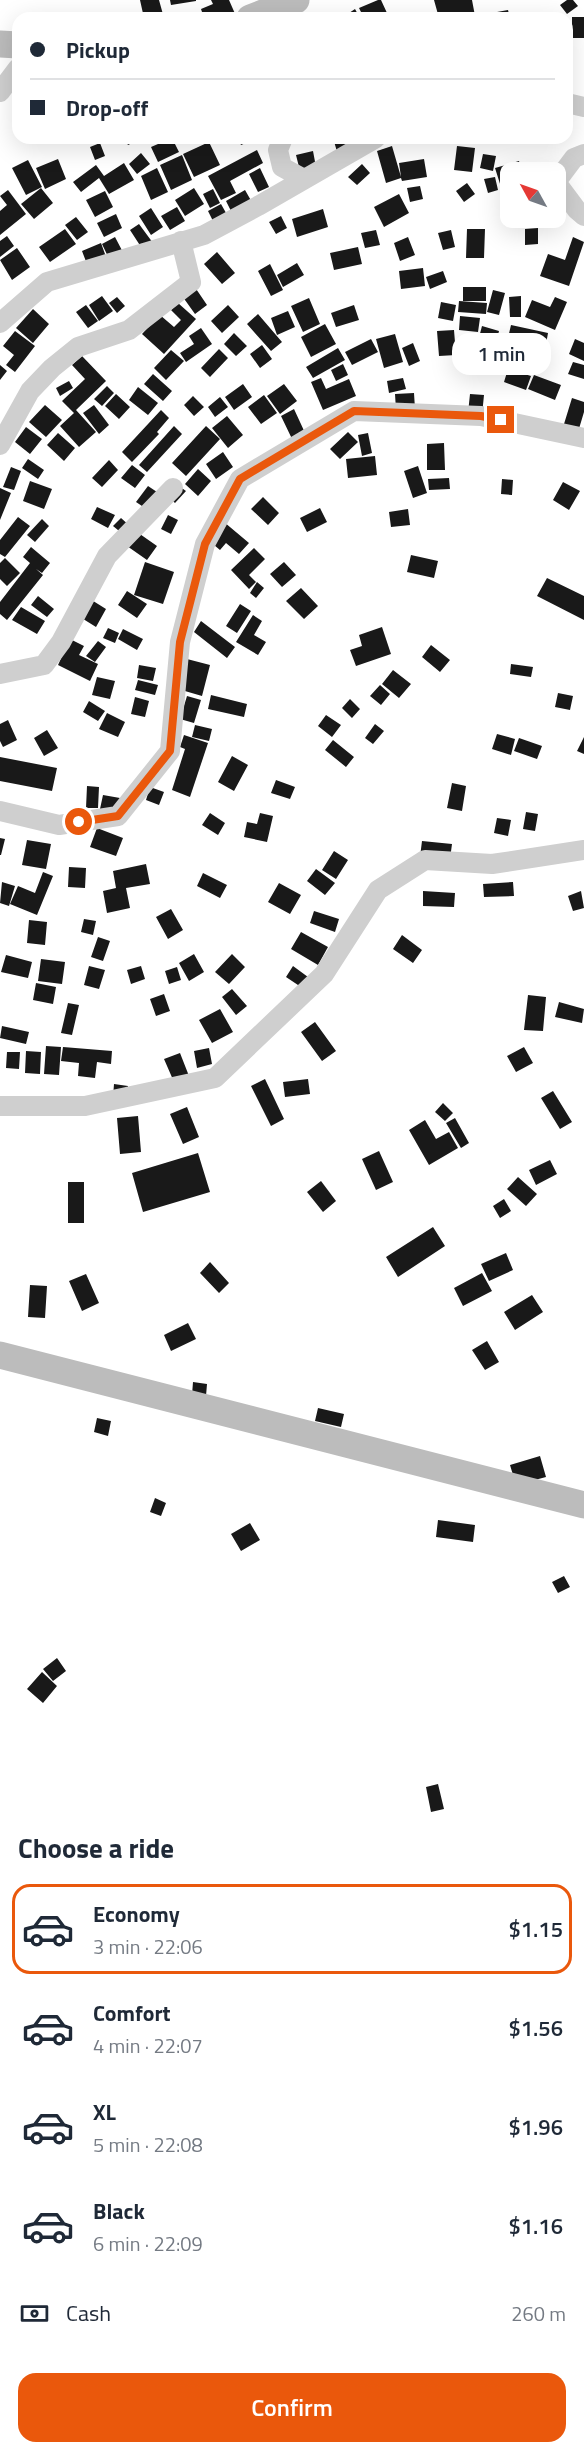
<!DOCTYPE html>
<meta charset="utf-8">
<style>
:root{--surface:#fff;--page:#f2f2f3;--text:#1f2937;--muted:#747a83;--line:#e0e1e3;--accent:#ea580c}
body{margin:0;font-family:"Titillium Web",sans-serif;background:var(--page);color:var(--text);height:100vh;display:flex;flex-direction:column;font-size:22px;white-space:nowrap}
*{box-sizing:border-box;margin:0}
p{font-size:20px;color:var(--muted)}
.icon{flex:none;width:33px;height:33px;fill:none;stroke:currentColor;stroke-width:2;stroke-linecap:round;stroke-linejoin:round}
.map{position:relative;height:1812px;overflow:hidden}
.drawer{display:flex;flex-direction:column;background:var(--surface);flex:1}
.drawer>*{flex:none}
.hud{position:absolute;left:12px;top:12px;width:561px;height:132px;border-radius:18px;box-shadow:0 6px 24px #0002;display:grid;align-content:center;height:132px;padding:0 18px;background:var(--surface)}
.needle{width:39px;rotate:310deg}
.fabs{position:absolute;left:500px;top:162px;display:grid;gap:12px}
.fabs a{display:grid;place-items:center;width:66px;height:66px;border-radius:12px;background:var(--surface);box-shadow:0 6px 24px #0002;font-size:30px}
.end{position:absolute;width:27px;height:27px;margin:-14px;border:8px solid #ea580c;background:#fff;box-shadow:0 0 0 3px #fff}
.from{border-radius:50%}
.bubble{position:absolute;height:42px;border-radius:18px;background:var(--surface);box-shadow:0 6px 24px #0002;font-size:20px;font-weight:600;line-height:42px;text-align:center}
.hud b{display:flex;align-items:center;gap:21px;height:57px;font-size:22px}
.hud b+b{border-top:2px solid var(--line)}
.hud i{width:15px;height:15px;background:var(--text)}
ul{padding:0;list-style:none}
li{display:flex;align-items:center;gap:18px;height:90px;margin:0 12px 9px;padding:0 6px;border:3px solid transparent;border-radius:18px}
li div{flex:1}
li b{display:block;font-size:22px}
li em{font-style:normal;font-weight:600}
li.on{border-color:var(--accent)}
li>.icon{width:54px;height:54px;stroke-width:1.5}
h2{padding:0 18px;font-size:27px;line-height:72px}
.pay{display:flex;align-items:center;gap:15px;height:66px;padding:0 18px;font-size:22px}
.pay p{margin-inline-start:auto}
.primary-button{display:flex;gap:12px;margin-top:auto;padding:12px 18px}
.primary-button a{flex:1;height:69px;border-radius:18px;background:var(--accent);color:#fff;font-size:24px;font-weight:600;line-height:69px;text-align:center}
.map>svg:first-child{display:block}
.building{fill:#191919}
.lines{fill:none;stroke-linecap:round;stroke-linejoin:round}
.street{stroke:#cfcfcf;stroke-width:20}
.secondary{stroke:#bcbcbc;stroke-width:27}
.route{stroke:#ea580c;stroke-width:8}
</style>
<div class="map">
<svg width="584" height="1812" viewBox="0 0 584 1812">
<rect width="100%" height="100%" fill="#fff"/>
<path class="building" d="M140,0H159L164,18H144Z
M170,0H196V1L171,5Z
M211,0H229L236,16L230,18H204L201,9L213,4Z
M378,0H381L387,13L375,18H364L359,8Z
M434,0H472L475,16L439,18Z
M567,0H573L578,6L567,14L560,5Z
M355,9L360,18H348L346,15Z
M508,10L510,18H487L486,14Z
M199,12L200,18H173V16Z
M572,17H584V38H572Z
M124,138H143L128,145Z
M172,138L179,152L158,162L151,147Z
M238,138H258L241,145Z
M333,138H350L353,151L338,155Z
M209,142L220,165L194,177L183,154Z
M100,143L105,156L95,160L90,147Z
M392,146L401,177L399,163L424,159L427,177L402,181L401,178L386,183L377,151Z
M457,146L475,148L472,172L454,170Z
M257,150L263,163L230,181L236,193L221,200L208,176Z
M313,151L316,167L300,171L296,155Z
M141,153L150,164L137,174L129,164Z
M483,154L496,156L493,171L480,168Z
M182,155L192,180L171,190L160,165Z
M58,159L66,179L45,189L36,168Z
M28,160L42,187L26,195L12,168Z
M519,161L522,172H510V185L501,187L495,168Z
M124,163L134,180L109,194L99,178L81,192L73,182L96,165L104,176Z
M362,164L370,173L357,185L348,177Z
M157,168L168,192L151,200L141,176Z
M260,168L269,187L258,192L249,174Z
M495,177L498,190L488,193L484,179Z
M467,183L475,194L464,202L456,191Z
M420,186L423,199L410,202L407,188Z
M41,188L53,203L34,219L21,204Z
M194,188L204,204L185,216L175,200Z
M213,189L220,203L210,208L203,194Z
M8,190L26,214L0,235V211L7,205L0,196Z
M245,190L253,204L233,215L226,201Z
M105,191L113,207L95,217L86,200Z
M399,194L409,213L384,227L374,207Z
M221,204L230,220L216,227L208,211Z
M177,207L185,221L170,230L161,216Z
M151,208L163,227L151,235L139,216Z
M323,209L328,227L297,237L292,219Z
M116,214L122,228L104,237L97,223Z
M281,216L287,228L276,234L269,222Z
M76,217L88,232L77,240L65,225Z
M139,224L153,243L143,250L130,230Z
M538,228V244L525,245V229Z
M65,229L76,244L50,262L39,247Z
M467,229H485L484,258H466Z
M376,230L380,245L365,248L361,233Z
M451,230L455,247L443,250L438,233Z
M7,236L14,246L0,257V241Z
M115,237L126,258L112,265L102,244Z
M408,237L415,255L400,261L394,243Z
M573,237L584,242L569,286L540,276L548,254L565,260Z
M101,243L109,265L90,272L82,251Z
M358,247L362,264L334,270L330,253Z
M17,248L30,267L12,280L0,260Z
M217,252L235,273L222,284L204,264Z
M297,263L304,275L283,287L277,275Z
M270,264L283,290L271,296L258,271Z
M423,268L425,286L401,289L399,271Z
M443,271L447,282L430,289L426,277Z
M188,277L207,305L195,314L175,286Z
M463,287H486V301H463Z
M493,290L505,293L499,315L487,312Z
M102,296L113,311L99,321L89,305Z
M521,296V317H510L509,297Z
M117,297L125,306L117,313L109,303Z
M555,297L567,302L555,330L525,317L532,300L550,307Z
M309,298L320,324L303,332L291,306Z
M459,301L487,303L486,314L458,312Z
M441,302L456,305L453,321L438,318Z
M178,303L196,319L164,354L142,334L160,315L174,327L181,320L171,310Z
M86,305L98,321L88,328L76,312Z
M228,305L239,317L222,333L211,321Z
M354,305L359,320L336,327L331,313Z
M33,309L49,324L33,343L16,328Z
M288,311L295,327L277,335L271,318Z
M258,314L282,342L271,351L247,324Z
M460,316L480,318L478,332L459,330Z
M325,324L336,344L311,357L301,337Z
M511,325L548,333L545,350L507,342Z
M482,326L499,331L492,359L458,350L461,340L477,345Z
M201,328L212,344L186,362L180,353L194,344L189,336Z
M454,330L456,355L439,356L437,331Z
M15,331L35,346L15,372L6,365L14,355L3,346Z
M234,333L247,346L236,356L224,344Z
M395,334L403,362L384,368L376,339Z
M371,339L378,352L352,365L345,352Z
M575,339L584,343V361L569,354Z
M413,343L420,361L409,366L402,348Z
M262,345L272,359L260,368L250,354Z
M338,348L345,360L313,378L306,367Z
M219,349L228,358L210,377L201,368Z
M171,350L184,361L166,380L154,368Z
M82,356L106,381L76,410L96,432L79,447L60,426L74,413L62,401L85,379L72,365Z
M573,362L584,365V379L568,374Z
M343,364L348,375L336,381L331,370Z
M0,365L7,371L0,380Z
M508,369L531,376L526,390L504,382Z
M153,374L172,391L163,401L144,384Z
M534,375L561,385L555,400L528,389Z
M321,378L326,389L349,379L356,396L323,410L311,382Z
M403,378L406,389L389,393L387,381Z
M69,381L73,388L60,396L56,388Z
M243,384L252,397L234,410L225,397Z
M284,384L297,401L280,414L267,396Z
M107,386L114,393L102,406L94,399Z
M138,387L158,403L148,415L129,400Z
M414,393L415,409L396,410L395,394Z
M116,394L130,407L119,419L105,406Z
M470,394L484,395L482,415L468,413Z
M264,395L277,413L261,424L248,407Z
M193,396L204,407L194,416L184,405Z
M220,397L228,407L215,417L208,407Z
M572,398L584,402V412L575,442L560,437Z
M45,405L62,420L46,437L29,422Z
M94,405L109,425L99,434L83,413Z
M294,409L306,435L293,441L281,416Z
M161,410L169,418L157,432L159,434L132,462L122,452Z
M227,416L243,435L228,448L212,428Z
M174,426L182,434L147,472L139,465Z
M206,426L220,439L186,476L172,463Z
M26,427L42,439L30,454L15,442Z
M348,432L358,442L340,459L330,449Z
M58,433L75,448L64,461L47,445Z
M368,433L372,453L362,456L358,435Z
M444,443L445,470H427V444Z
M223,452L233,467L216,479L206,464Z
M375,456L377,475L348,478L346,459Z
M28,459L44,470L38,479L22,468Z
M109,460L118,470L102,487L92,478Z
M132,465L145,475L135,488L121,478Z
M418,466L427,493L413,498L404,471Z
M11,467L21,471L14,490L3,487Z
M198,469L211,481L198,496L185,484Z
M449,478L450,489L429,490L428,479Z
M502,479L513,480L512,495L501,494Z
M30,481L52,489L44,509L23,501Z
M563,482L580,491L569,510L553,500Z
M176,484L186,491L175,503L166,495Z
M148,486L160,494L148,510L136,502Z
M0,488L11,493L0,520Z
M263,497L279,513L268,525L251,509Z
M97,507L115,515L108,528L91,519Z
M320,508L327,522L307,532L300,518Z
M408,509L410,525L391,527L389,512Z
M168,515L178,520L171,534L161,529Z
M18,517L30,526L5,557L0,554V540Z
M121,518L131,527L124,535L113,526Z
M42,519L49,526L35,542L27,535Z
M224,522L249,543L239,554L226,543L220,550L208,540Z
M137,532L157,546L147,560L127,546Z
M31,547L50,563L42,573L36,569L43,575L7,620L0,614V602L30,563L23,557Z
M254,548L265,559L249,575L256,582L249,589L231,570Z
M411,555L438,561L434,578L407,572Z
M5,558L20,573L7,586L0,579V563Z
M145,562L174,572L163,604L134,595Z
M284,562L296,575L282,587L270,574Z
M547,578L584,596V620L537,596Z
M257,582L264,588L256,598L250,593Z
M301,588L318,606L304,619L286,601Z
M127,591L147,604L137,618L118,605Z
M38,596L54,609L47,617L31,605Z
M90,599L106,609L96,627L80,617Z
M240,604L251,611L237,633L226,626Z
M21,607L45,621L37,634L12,620Z
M253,615L262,621L254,635L266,642L258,655L236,642Z
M201,621L235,647L227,658L194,632Z
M382,627L391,654L356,666L350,650L362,646L359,635Z
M108,628L119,633L115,643L103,638Z
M123,629L143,639L137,650L118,639Z
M70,639L84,646L79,655L98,664L90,681L58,665Z
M98,641L106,647L95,662L86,656Z
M431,645L450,660L440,672L422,657Z
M187,659L210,665L202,696L178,689Z
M511,664L533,667L531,677L510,674Z
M139,665L156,668L153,681L137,678Z
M393,670L411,684L399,698L382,684Z
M97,677L115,681L110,699L92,695Z
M138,680L158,685L155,695L135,690Z
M380,685L390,694L381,705L370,696Z
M558,693L573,696L570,710L555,707Z
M211,695L247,704L244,717L208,709Z
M187,696L201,700L194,723L180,719Z
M135,697L149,701L145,717L131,714Z
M350,699L360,709L352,718L342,708Z
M89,701L105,711L98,721L83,712Z
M107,713L125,722L118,737L99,729Z
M326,715L341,725L332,737L318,726Z
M8,720L17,740L3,747L0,741V724Z
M375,724L384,731L373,744L365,738Z
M195,725L212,729L209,741L192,737Z
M47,730L58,748L44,756L34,738Z
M497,734L515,739L511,755L492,749Z
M184,735L208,743L190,797L172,790L185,749L180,747Z
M584,737V754L577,751Z
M519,738L542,746L537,759L514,751Z
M333,740L354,757L346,767L325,750Z
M232,756L248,765L234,791L218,782Z
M0,757L57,768L52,791L0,781Z
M276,780L295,787L290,799L271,793Z
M452,783L466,786L462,811L447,808Z
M87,786L99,787L98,808H86Z
M150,787L164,792L159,805L146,800Z
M103,795L120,798L118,812L100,809Z
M526,812L538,814L535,831L523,829Z
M210,813L225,823L218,835L202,825Z
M260,813L273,816L267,842L244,837L247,822L257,824Z
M497,818L511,820L508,836L494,833Z
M97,828L123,838L116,856L90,847Z
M0,838L5,839L1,855H0Z
M27,840L51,844L46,869L22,865Z
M422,841L452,844L450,859L420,857Z
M334,851L348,860L336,879L322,870Z
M146,864L150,884L126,888L130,908L107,913L103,891L116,888L113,871Z
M69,867L86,868L85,888L68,887Z
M316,869L335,883L325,895L307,881Z
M43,872L53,876L37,915L10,904L18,886L35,893Z
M203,873L227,885L220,898L197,886Z
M2,882L15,886L9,906L0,903Z
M513,882L514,896L484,897L483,884Z
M279,883L301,895L290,914L268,902Z
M423,891L455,893L454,907L423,906Z
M581,891L584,908L573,911L568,896Z
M171,909L183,930L168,939L156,917Z
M314,911L339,919L335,932L310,923Z
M84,919L96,921L93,935L81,932Z
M29,920L47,922L45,945L27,943Z
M301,932L328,947L318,965L291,949Z
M402,935L422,950L413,963L393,949Z
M98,937L110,941L103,961L91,957Z
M194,954L204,972L189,981L179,963Z
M232,954L245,967L229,984L215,972Z
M6,955L32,962L28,978L1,972Z
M41,959L65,962L62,984L38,981Z
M89,966L105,970L99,989L84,985Z
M141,966L145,979L131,984L127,970Z
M293,966L308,977L301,987L286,977Z
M177,967L181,980L169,984L165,971Z
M36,983L56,987L53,1004L33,1000Z
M232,989L247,1006L236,1015L222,997Z
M164,994L170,1011L156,1016L150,999Z
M528,995L546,997L543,1031L524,1030Z
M559,1002L584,1009L582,1023L555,1017Z
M68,1003L79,1005L72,1035L61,1033Z
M220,1009L233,1032L212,1043L199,1020Z
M315,1022L336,1051L322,1061L301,1032Z
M2,1026L29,1032L26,1044L0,1038Z
M46,1046L61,1047L59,1075L44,1074Z
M63,1047L112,1051L111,1064L97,1062L95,1078L78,1076L79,1063L61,1061Z
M524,1047L533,1063L516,1072L507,1056Z
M209,1048L212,1064L197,1068L194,1051Z
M26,1051L41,1052L40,1074L25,1073Z
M7,1052H20L19,1069L6,1068Z
M180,1053L189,1076L174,1082L164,1059Z
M265,1079L284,1119L271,1126L251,1086Z
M308,1079L310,1094L285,1097L283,1082Z
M114,1084L128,1086L127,1098L113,1097Z
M553,1091L572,1122L560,1129L541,1098Z
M443,1103L453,1113L445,1121L435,1112Z
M187,1107L199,1137L183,1144L170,1114Z
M138,1116L141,1152L120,1154L117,1118Z
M455,1118L469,1143L461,1148L446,1123Z
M425,1120L436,1139L449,1132L458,1148L429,1165L409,1130Z
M379,1151L393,1182L376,1190L362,1159Z
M198,1153L210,1192L143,1212L132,1173Z
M550,1160L557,1174L536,1185L529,1170Z
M518,1177L537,1194L526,1206L507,1189Z
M321,1181L336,1201L323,1212L307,1192Z
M68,1182H84V1223H68Z
M504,1199L511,1211L500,1218L493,1206Z
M433,1227L445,1246L398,1277L386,1257Z
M506,1253L513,1270L489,1281L481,1264Z
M210,1262L229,1283L219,1293L200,1273Z
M482,1273L492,1291L463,1306L454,1288Z
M86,1274L99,1303L82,1311L69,1281Z
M30,1285L47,1286L45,1318L28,1317Z
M532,1295L543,1312L515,1330L504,1312Z
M188,1323L196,1339L171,1351L164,1335Z
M487,1341L499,1362L485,1370L472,1350Z
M193,1382L207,1384L206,1396L192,1395Z
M318,1408L344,1414L341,1427L315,1421Z
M97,1418L111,1421L108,1436L94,1432Z
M540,1456L546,1477L516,1485L510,1465Z
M155,1498L166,1503L161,1516L150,1512Z
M438,1520L475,1525L473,1542L436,1537Z
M250,1523L260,1540L241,1551L231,1534Z
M564,1576L570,1587L558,1593L552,1582Z
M57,1658L66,1671L53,1681L43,1669Z
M42,1672L57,1686L43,1703L27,1689Z
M438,1784L444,1809L431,1812L426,1787Z"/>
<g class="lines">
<path class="street" d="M0,92L18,68
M567,103L584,107
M283,138L278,150L282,167L304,179
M584,154L574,158L556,182L577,210L584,216
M0,323L47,282L204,235L258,206L376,138
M0,445L30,391L52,368L78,347L129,330L191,282L181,241
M0,674L44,665L61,642L107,556L173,488
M0,811L59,825L118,816L170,751L180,642L205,544L240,479L354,411L481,416L584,438
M0,1106H85L215,1078L324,974L378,890L425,860L492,864L584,850"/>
<path class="secondary" d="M250,18L296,0
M0,44L18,45
M0,1355L584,1505"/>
</g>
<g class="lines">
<path class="route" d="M79,822L118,816L170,751L180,642L205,544L240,479L354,411L481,416L501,420"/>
</g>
</svg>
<div class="fabs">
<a><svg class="needle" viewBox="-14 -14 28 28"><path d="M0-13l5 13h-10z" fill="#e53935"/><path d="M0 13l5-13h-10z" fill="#747a83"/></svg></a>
</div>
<i class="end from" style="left:79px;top:822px"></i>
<i class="end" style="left:501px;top:420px"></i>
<div class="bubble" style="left:452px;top:333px;width:99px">1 min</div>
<div class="hud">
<b><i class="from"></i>Pickup</b>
<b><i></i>Drop-off</b>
</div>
</div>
<section class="drawer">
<h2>Choose a ride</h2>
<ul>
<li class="on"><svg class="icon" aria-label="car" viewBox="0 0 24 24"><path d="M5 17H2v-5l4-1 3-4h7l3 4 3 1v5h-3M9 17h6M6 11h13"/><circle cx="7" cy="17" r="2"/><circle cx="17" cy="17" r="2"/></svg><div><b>Economy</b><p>3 min · 22:06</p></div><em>$1.15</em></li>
<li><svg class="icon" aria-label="car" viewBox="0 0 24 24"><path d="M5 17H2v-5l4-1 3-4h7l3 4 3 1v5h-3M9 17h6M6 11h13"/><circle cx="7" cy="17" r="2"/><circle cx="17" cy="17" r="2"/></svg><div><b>Comfort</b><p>4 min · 22:07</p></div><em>$1.56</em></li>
<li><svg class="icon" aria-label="car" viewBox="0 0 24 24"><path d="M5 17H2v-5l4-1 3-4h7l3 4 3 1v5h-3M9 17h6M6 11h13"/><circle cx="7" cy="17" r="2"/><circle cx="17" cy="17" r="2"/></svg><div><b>XL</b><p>5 min · 22:08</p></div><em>$1.96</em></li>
<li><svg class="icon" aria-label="car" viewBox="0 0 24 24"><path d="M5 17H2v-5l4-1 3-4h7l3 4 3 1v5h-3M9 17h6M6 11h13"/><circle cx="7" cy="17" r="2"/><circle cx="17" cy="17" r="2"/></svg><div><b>Black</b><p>6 min · 22:09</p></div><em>$1.16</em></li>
</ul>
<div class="pay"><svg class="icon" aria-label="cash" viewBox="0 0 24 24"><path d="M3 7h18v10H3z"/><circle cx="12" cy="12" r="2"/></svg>Cash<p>260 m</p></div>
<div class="primary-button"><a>Confirm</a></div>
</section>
